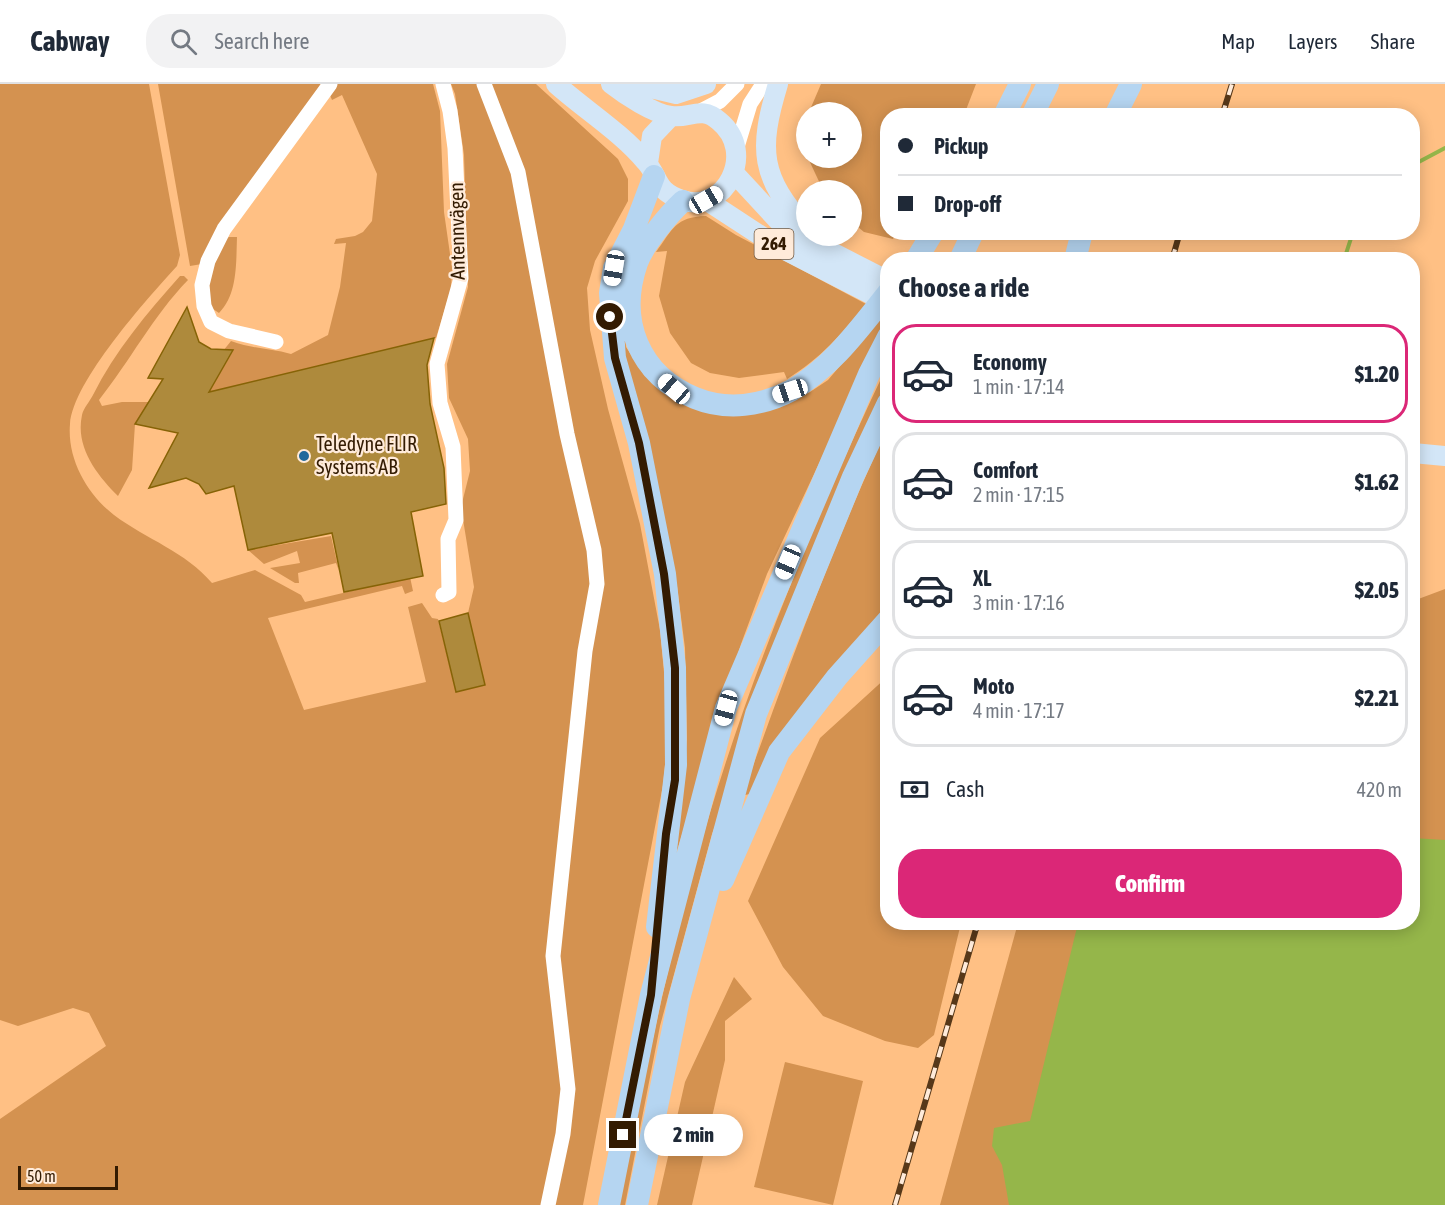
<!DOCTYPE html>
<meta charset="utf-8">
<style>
:root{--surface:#fff;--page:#f2f2f3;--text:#1f2937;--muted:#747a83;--line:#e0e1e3;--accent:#db2777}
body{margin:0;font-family:"Asap Condensed",sans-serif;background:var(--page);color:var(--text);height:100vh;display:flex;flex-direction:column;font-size:22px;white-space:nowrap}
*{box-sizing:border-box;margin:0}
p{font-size:20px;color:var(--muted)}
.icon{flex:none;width:33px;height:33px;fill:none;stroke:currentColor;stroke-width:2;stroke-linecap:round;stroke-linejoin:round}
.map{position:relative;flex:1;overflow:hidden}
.details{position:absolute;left:880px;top:168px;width:540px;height:678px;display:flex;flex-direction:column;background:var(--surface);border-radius:24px;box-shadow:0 3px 15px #0003}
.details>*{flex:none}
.banner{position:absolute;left:880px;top:24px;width:540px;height:132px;border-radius:24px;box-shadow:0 3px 15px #0003;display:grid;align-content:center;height:132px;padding:0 18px;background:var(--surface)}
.fabs{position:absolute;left:796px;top:18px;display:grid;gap:12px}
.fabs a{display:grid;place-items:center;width:66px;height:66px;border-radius:50%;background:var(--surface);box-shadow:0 3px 15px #0003;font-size:30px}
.scale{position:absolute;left:18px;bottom:15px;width:100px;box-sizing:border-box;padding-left:6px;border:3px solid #331b02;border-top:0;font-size:16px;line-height:21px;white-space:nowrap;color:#331b02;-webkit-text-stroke:4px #ffebda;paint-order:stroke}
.end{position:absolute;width:27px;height:27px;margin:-14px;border:8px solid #331b02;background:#fff;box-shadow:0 0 0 3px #fff}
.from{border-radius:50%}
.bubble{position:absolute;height:42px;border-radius:21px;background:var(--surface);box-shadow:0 3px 15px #0003;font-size:20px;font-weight:800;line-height:42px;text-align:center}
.car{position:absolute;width:18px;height:36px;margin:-18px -9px;border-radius:8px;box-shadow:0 0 4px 2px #0007;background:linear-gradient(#fff 24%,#345 0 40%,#fff 0 76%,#345 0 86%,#fff 0)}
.banner b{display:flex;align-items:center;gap:21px;height:57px;font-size:22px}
.banner b+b{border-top:2px solid var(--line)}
.banner i{width:15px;height:15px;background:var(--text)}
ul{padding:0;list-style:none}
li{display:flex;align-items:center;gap:18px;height:99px;margin:0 12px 9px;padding:0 6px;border:3px solid var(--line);border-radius:24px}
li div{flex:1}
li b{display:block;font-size:22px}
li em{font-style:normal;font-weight:800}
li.on{border-color:var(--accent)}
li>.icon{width:54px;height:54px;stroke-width:1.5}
h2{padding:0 18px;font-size:27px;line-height:72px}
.pay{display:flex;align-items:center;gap:15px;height:66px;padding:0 18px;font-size:22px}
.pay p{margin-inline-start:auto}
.action{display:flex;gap:12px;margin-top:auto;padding:12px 18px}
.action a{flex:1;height:69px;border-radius:24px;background:var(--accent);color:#fff;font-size:24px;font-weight:800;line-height:69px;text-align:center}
header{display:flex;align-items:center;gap:36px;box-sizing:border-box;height:84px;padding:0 30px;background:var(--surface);border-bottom:2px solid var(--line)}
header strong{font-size:28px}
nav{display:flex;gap:33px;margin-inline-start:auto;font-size:21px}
.search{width:420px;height:54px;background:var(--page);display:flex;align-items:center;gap:15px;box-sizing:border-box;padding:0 21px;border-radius:24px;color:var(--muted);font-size:22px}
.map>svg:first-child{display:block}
.green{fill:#d49250}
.water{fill:#95b64a}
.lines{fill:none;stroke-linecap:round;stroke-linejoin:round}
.stream{stroke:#95b64a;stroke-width:4}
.building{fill:#ae8a3c;stroke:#866306;stroke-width:1.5}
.minor{stroke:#fff;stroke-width:15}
.major{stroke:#d3e6f7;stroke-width:20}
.highway{stroke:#b5d5f1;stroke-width:22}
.rail-casing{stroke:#573819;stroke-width:6}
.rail{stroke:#ffebda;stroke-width:4;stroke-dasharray:11;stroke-linecap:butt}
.route{stroke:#331b02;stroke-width:8}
.poi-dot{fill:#1f699c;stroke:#ffebda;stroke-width:2}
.labels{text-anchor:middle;stroke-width:4.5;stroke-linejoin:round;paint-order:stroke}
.shield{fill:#ffebda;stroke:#705943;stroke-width:1.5}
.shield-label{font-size:18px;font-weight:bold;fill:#331b02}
.street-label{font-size:20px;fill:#331b02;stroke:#ffebda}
.poi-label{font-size:20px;fill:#331b02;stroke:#ffebda;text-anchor:start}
</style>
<header>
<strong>Cabway</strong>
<div class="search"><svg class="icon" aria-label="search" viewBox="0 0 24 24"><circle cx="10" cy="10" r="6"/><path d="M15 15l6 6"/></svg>Search here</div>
<nav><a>Map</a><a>Layers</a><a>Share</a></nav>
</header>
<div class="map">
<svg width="1445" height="1121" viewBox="0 0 1445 1121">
<rect width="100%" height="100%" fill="#ffc084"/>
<path class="green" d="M0,0H149L180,171L177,182C147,215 73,297 70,340C67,375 87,410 114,431C146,455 186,468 212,499L255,486L301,511L305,518L410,493L413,507L405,510L402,502L268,534L304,626L426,598L408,523L422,519L432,534L438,535L456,608L485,601L468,529L474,503L461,423L470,387L468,355L449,314L447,280L468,203L464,71L455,10L451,0H536L618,75L628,95V117L595,177L587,204L590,246L608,325L640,440L660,546L669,641L663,701L583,1121H0V1035L106,962L89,929L73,924L18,942L0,936Z
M158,0H321L202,180L190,182Z
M334,0H433L440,27L444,128L452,184L451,205L436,254L209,308L233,267H223L231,257C253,265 270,264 291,270L328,251L340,203L346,159L334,160L336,155L355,152L363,148L372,137L377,90L342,11L332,16L329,9Z
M821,0H976L964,31L888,32V148L896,149L893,155L864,148L852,138V106H823L808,74H852V28H809Z
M706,132L736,151L866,220C841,251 821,274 787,295L784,288L739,294L710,289L691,279L670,249L659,212L667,167L656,168C673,145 675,133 706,132Z
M229,153H237C236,178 238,210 219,229L210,223L207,198L224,155Z
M180,192H184L188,196C153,232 130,277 99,316L102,322L122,318H149L135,340L132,386L118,412C97,391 75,363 82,331C83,325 90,317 93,311C115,267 147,229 180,192Z
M621,221L626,263L644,291L676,317L716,330L782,322L810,308L828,296L884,230L888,233L767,490L741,560L676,770L687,655L685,564L677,502L627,302Z
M888,280V299L853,374L712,750L660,942L625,1121H618C645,990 671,860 709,732C756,576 818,427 888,280Z
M888,343V518L750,710L745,711L744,707C788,584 833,461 888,343Z
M331,452L339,487L336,479L298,489L299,499H295L270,484L300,479L297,467L264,480L248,466Z
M1445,505V781L1413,785V517Z
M888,592V838L961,839L934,951L918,964L885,957L823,932L783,883L748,817L820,654Z
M1018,839H1330L1071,1121H940Z
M734,893L752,915L725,937V976L692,1121H657L685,998Z
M785,978L863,997L833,1121L754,1103Z"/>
<path class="water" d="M1413,754L1445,756V1121H1009L1002,1081L992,1062L994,1044L1030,1037L1078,839L1413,838Z"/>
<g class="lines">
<path class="stream" d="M1413,81L1445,64
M1344,176L1353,148"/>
</g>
<path class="building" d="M187,223L199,258L211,265L233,266L209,308L434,254L427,281L430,320L444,384L446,420L411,428L423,492L344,508L332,449L248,466L234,402L206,410L199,400L186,394L149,404L178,349L135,340L163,295L148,294Z
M468,529L485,601L456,608L439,537Z"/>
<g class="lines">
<path class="minor" d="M484,0L518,88L567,350L594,466L597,500L585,567L553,872L568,1005L563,1050L548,1121
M699,28L720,17L737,0
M737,63L750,20L763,0
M276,258L229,247L211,238L204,222L202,201L208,177L224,145L330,0
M443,511L449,508L448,455L456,436L453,363L440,319L437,280L461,194L455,64L450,27L443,0"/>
<path class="major" d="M556,0C585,26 621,48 646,78C660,94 655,107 682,116C724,131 758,69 719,37C701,21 690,35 671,32C654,30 625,11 611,0
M634,0L676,10L706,0
M778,0C758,66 760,93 807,145
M648,79L652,52L671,32
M735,90L785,144L888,197
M706,116L775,161L888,219
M1413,369L1445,372"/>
<path class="highway" d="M1004,32L1020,0
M1032,32L1048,0
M1115,32L1131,0
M654,92L634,145L614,184L610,209L615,274L639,359L665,490L675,584L676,681L657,843
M683,117C668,131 644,160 637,179C617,237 639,291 695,314C727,327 762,322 792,306C832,283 859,245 888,209
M916,176L933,148
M960,176L973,148
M1075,176L1082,148
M723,796L779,668L837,593L888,536
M609,1121L651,911L726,624L869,290L888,253
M637,1121L679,915L756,630L853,393L888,319"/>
<defs>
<path id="rail" d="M1222,32L1232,0
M1172,176L1180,148
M895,1121L978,838"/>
</defs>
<use href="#rail" class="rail-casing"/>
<use href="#rail" class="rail"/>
</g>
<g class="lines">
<path class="route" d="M610,233L615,274L639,359L664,490L675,584V696L666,750L651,911L623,1051"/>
</g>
<circle class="poi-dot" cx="304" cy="372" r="6"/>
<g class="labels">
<rect class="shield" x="754.5" y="145" width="39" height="30" rx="4.5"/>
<g class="shield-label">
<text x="774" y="166">264</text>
</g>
<g class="street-label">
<text transform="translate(457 147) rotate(-91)" y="7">Antennvägen</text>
</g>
<g class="poi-label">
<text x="316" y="367">Teledyne FLIR<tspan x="316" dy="23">Systems AB</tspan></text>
</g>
</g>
</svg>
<div class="fabs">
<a>+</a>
<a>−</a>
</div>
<div class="scale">50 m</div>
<i class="end from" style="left:610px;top:233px"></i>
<i class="end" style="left:623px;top:1051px"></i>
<div class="bubble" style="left:644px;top:1030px;width:99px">2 min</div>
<i class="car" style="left:706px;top:116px;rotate:60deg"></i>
<i class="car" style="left:614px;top:184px;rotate:189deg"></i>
<i class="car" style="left:674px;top:305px;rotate:311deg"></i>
<i class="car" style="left:790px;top:307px;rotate:252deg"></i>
<i class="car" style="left:788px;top:478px;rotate:203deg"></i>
<i class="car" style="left:726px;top:624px;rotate:195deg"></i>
<div class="banner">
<b><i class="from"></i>Pickup</b>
<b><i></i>Drop-off</b>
</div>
<section class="details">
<h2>Choose a ride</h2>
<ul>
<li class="on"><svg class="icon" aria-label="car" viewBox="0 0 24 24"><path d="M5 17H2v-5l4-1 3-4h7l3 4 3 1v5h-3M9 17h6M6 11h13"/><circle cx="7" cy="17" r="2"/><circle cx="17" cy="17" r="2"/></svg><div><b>Economy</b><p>1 min · 17:14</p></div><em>$1.20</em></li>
<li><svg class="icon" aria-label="car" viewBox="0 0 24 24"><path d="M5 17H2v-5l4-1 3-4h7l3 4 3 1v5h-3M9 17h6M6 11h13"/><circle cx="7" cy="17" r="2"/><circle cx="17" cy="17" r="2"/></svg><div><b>Comfort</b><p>2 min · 17:15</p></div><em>$1.62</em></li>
<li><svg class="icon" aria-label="car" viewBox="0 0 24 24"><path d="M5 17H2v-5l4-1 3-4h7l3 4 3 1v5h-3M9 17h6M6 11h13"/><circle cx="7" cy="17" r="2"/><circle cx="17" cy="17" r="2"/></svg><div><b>XL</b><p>3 min · 17:16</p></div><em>$2.05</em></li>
<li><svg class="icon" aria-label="car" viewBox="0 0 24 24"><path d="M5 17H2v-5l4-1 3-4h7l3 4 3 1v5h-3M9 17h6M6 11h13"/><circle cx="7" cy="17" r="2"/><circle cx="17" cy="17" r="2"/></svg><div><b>Moto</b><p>4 min · 17:17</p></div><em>$2.21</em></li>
</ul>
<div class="pay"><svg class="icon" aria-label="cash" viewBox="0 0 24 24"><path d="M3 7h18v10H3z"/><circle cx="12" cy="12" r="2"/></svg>Cash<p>420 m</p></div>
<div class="action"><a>Confirm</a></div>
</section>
</div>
